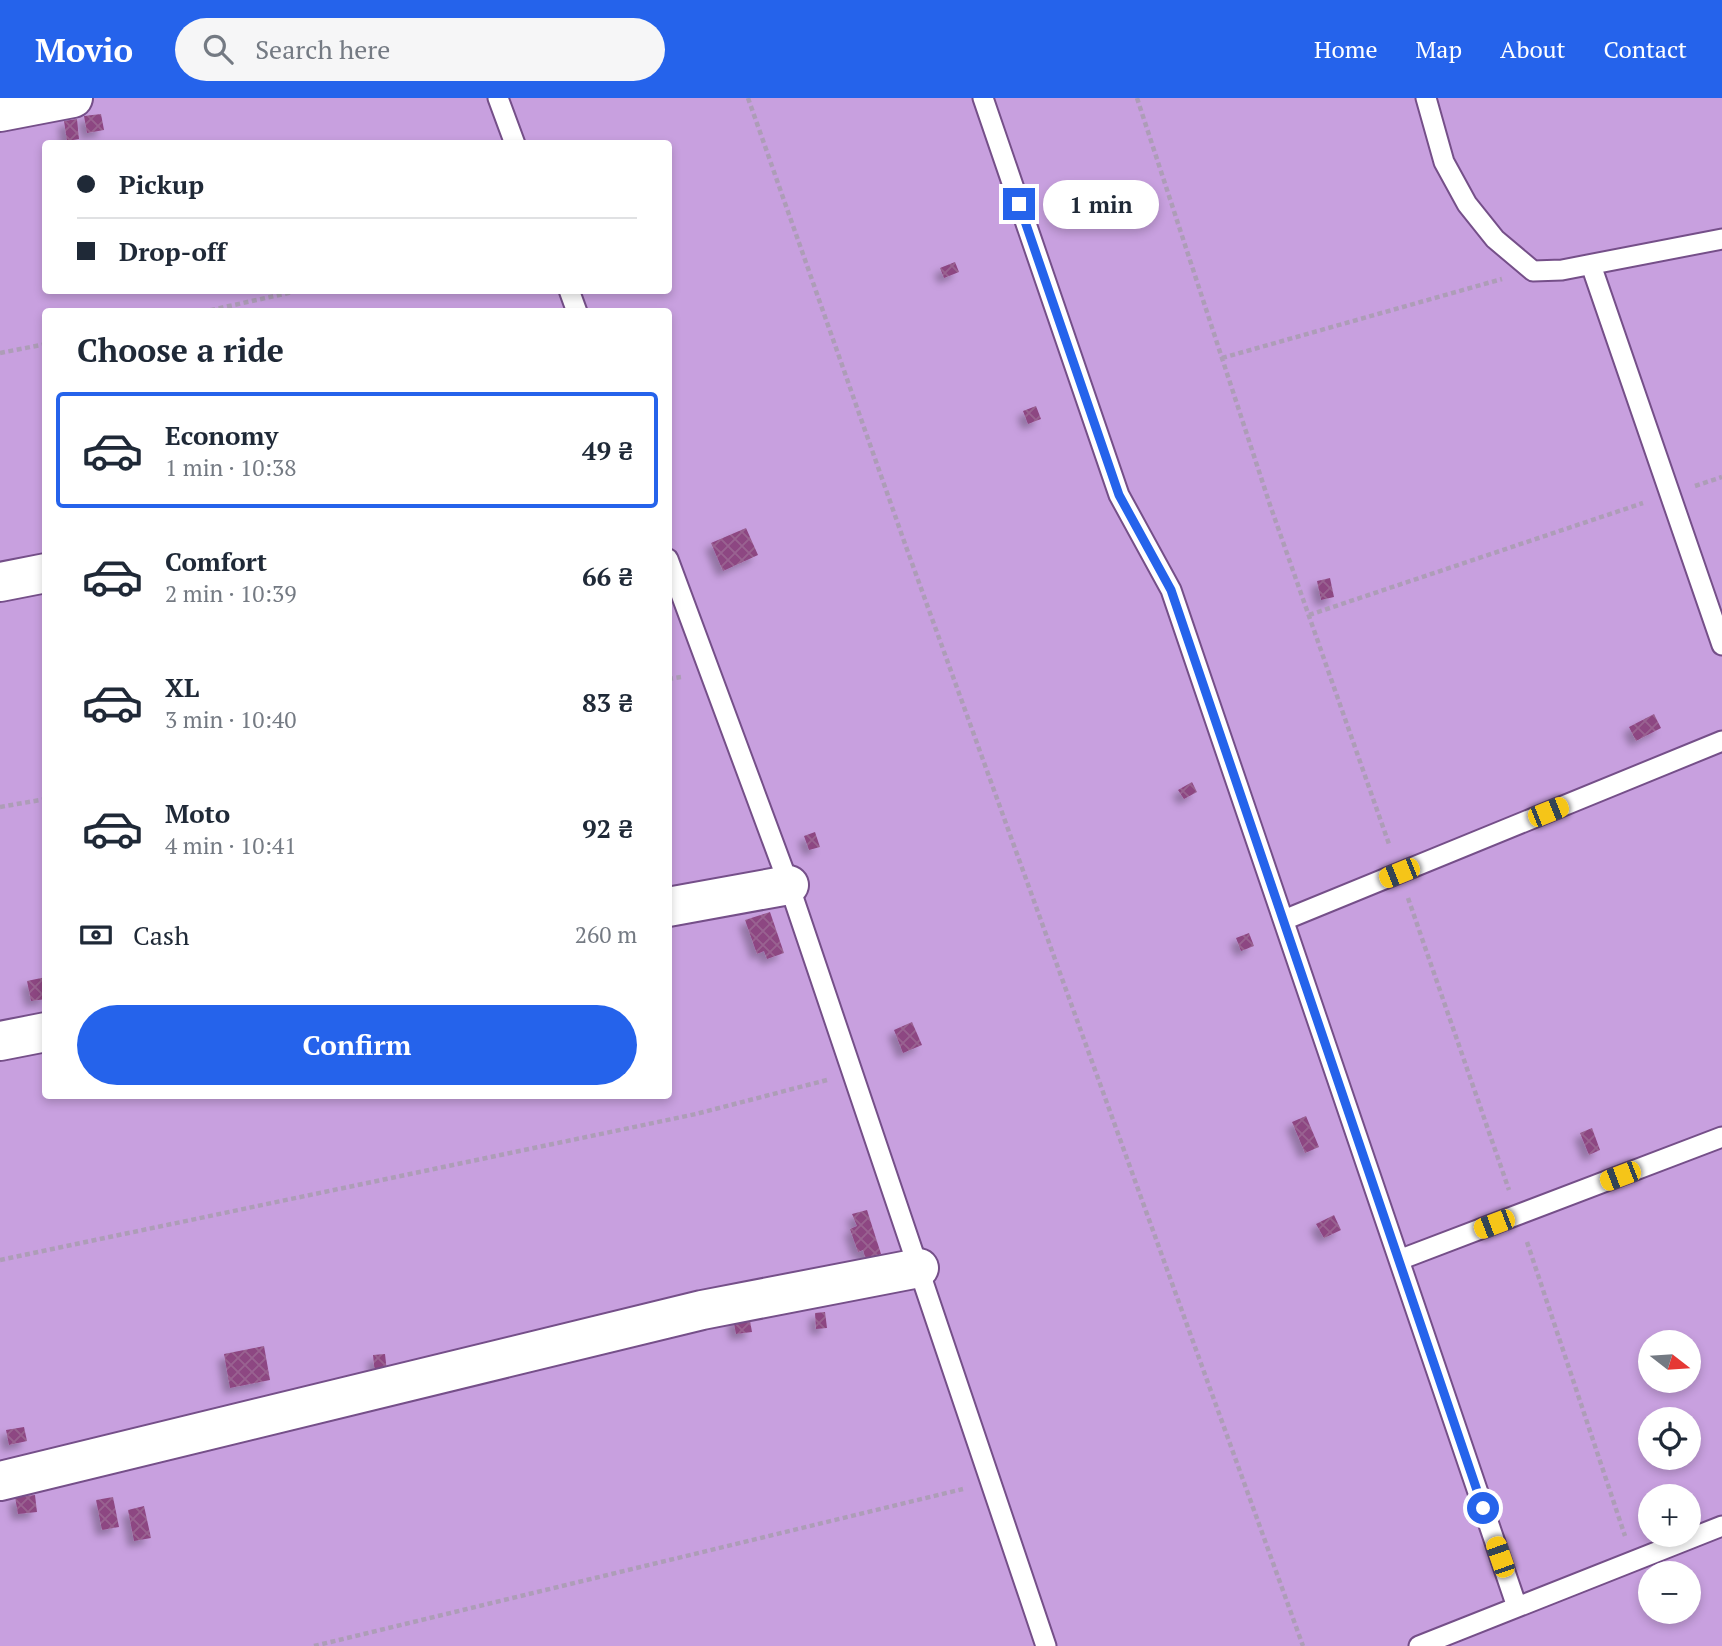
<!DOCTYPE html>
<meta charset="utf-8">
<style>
:root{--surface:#fff;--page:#f6f6f7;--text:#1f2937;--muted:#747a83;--line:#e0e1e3;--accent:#2563eb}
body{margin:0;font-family:"PT Serif",serif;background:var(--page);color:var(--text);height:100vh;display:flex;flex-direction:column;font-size:26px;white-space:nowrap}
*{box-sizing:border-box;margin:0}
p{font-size:23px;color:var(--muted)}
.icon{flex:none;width:38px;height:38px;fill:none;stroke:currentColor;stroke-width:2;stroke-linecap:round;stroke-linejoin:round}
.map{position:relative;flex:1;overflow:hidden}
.sheet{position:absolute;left:42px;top:210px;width:630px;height:791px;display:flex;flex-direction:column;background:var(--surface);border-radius:7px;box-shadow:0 4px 10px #0003}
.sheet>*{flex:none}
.hud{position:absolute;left:42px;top:42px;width:630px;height:154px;border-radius:7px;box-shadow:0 4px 10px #0003;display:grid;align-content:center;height:154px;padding:0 35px;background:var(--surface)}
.needle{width:46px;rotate:107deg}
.controls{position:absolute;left:1638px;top:1232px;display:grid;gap:14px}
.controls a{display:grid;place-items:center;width:63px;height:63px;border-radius:50%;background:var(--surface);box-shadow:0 4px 10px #0003;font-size:35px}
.end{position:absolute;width:32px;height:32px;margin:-16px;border:9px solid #2563eb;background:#fff;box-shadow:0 0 0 4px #fff}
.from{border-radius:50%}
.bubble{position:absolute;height:49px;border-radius:24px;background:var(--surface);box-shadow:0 4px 10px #0003;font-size:23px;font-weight:600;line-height:49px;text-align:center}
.car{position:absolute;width:21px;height:42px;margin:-21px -10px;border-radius:9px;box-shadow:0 0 5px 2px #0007;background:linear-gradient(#f5c518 24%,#345 0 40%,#f5c518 0 76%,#345 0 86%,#f5c518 0)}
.hud b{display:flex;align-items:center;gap:24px;height:66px;font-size:26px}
.hud b+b{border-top:2px solid var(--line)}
.hud i{width:18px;height:18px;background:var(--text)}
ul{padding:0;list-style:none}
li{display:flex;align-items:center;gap:21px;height:116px;margin:0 14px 10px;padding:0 21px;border:4px solid transparent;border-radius:7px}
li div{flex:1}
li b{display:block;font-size:26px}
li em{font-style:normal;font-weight:600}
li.on{border-color:var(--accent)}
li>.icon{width:63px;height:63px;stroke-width:1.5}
h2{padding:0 35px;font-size:32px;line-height:84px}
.pay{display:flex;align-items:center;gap:18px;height:77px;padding:0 35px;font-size:26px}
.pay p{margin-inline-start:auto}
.primary-button{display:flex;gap:14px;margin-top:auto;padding:14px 35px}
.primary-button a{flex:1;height:80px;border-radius:42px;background:var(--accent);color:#fff;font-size:28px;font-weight:600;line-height:80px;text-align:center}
header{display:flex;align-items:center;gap:42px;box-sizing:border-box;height:98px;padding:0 35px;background:var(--accent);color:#fff}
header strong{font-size:33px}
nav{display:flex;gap:38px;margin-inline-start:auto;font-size:24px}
.search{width:490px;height:63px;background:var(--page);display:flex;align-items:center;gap:18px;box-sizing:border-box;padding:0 24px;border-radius:38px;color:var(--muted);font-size:26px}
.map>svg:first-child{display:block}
.garden{fill:#c8a0df;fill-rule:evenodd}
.building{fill:url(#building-cross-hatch);filter:url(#shadow)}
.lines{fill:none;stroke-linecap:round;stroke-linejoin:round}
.lane-casing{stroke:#754f89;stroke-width:23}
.street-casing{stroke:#754f89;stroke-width:42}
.path{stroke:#ad9db7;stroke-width:4.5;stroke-dasharray:5 3.5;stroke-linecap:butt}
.lane{stroke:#fff;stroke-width:19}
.street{stroke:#fff;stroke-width:38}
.route{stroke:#2563eb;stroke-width:9}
</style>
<header>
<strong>Movio</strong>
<div class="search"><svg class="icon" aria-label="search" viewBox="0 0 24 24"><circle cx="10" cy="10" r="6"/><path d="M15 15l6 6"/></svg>Search here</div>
<nav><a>Home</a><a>Map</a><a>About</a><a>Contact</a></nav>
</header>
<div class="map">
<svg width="1722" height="1548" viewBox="0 0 1722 1548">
<defs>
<pattern id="building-cross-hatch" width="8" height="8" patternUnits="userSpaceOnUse" patternTransform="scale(1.75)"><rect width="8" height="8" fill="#8d4682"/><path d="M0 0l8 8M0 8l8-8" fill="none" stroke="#996291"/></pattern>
<filter id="shadow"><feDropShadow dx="-6" dy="6" stdDeviation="3.5" flood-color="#0004"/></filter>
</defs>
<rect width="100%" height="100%" fill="#eedef8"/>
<path class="garden" d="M0,0H1722V1548H0ZM46,46H668V192H46ZM46,214H668V998H46ZM1650,1244H1689V1283H1650ZM1650,1321H1689V1360H1650ZM1650,1398H1689V1437H1650ZM1650,1475H1689V1514H1650Z"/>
<path class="building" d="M101,16L104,32L87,35L84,18Z
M77,21L79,41L67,43L64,23Z
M955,164L959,174L944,180L940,170Z
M1036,308L1041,321L1028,326L1023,313Z
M746,430L758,457L723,473L711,445Z
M1330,480L1334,499L1321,502L1317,483Z
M1654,616L1661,630L1636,643L1629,629Z
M1192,684L1197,694L1184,701L1178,692Z
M815,734L820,749L809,752L804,738Z
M770,814L784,855L767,861L764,853L757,856L745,822Z
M1249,835L1254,848L1241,853L1236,840Z
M46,879V901L31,903L27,883Z
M912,924L922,947L903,955L894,932Z
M1306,1018L1319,1049L1305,1055L1292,1024Z
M1592,1030L1600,1052L1589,1057L1580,1035Z
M867,1112L881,1156L866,1162L863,1152L858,1154L850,1131L857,1128L852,1116Z
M1334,1117L1341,1132L1324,1140L1316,1126Z
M825,1214L827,1230L816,1231L815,1215Z
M749,1217L752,1234L736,1236L733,1220Z
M264,1248L270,1282L230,1290L224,1256Z
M385,1256L387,1274L375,1276L373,1257Z
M24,1329L27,1343L9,1347L6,1332Z
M35,1397L37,1414L18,1416L15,1399Z
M113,1399L119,1429L102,1432L96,1402Z
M144,1408L151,1440L134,1443L128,1412Z"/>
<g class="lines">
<defs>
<path id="lane" d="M498,0L515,46
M983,0L1119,397L1171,492L1517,1509
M1426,0L1444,64L1467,106L1495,141L1533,173L1562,172L1722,141
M1591,167L1722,547
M569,192L577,214
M668,461L789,787L1046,1548
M1284,822L1722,643
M1399,1162L1722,1039
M1419,1548L1722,1428"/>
<path id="street" d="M0,14L73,0
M0,484L46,475
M668,809L789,787
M0,943L46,934
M0,1383L702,1212L919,1170"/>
</defs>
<use href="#lane" class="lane-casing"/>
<use href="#street" class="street-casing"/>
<path class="path" d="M748,0L904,443L1303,1548
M1137,0L1270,407L1390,749
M202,214L302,192
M0,255L46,246
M1222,260L1502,181
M1695,388L1722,379
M1309,517L1643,405
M668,581L681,579
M0,709L46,701
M1408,800L1509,1092
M1527,1144L1625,1438
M0,1162L696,1016L827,982
M314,1548L963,1391"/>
<use href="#lane" class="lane"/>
<use href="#street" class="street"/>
</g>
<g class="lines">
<path class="route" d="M1019,106L1119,397L1171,492L1483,1410"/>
</g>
</svg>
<div class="controls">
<a><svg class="needle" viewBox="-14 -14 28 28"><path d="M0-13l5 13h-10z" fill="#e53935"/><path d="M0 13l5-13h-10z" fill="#747a83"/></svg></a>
<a><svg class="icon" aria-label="locate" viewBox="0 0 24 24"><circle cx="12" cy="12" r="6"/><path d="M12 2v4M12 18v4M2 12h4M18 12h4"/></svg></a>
<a>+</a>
<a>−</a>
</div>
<i class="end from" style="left:1483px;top:1410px"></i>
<i class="end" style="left:1019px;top:106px"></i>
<div class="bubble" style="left:1043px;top:82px;width:116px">1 min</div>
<i class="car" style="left:1548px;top:714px;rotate:68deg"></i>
<i class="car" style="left:1399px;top:775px;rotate:248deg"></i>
<i class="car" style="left:1620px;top:1078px;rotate:249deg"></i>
<i class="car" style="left:1494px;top:1126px;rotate:249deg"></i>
<i class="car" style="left:1500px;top:1459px;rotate:341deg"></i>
<div class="hud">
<b><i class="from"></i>Pickup</b>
<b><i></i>Drop-off</b>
</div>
<section class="sheet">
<h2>Choose a ride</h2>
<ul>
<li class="on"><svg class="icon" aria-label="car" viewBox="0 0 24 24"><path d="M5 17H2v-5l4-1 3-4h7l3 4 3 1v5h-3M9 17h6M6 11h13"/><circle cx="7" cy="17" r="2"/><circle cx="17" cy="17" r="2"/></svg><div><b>Economy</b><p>1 min · 10:38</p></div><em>49 ₴</em></li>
<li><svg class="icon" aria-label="car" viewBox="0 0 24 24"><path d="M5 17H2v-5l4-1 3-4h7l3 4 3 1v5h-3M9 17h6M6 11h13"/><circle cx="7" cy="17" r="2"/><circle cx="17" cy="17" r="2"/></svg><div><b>Comfort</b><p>2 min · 10:39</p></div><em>66 ₴</em></li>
<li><svg class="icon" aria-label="car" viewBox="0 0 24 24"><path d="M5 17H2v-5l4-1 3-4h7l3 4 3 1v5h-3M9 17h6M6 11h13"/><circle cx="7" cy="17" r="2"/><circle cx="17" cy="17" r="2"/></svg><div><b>XL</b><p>3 min · 10:40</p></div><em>83 ₴</em></li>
<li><svg class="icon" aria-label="car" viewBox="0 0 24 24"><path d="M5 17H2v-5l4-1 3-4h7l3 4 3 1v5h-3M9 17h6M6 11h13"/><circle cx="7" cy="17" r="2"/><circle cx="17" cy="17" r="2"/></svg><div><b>Moto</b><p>4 min · 10:41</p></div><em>92 ₴</em></li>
</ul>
<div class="pay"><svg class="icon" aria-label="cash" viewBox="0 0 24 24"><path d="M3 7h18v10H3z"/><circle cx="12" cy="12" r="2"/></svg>Cash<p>260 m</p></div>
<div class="primary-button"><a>Confirm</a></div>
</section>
</div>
